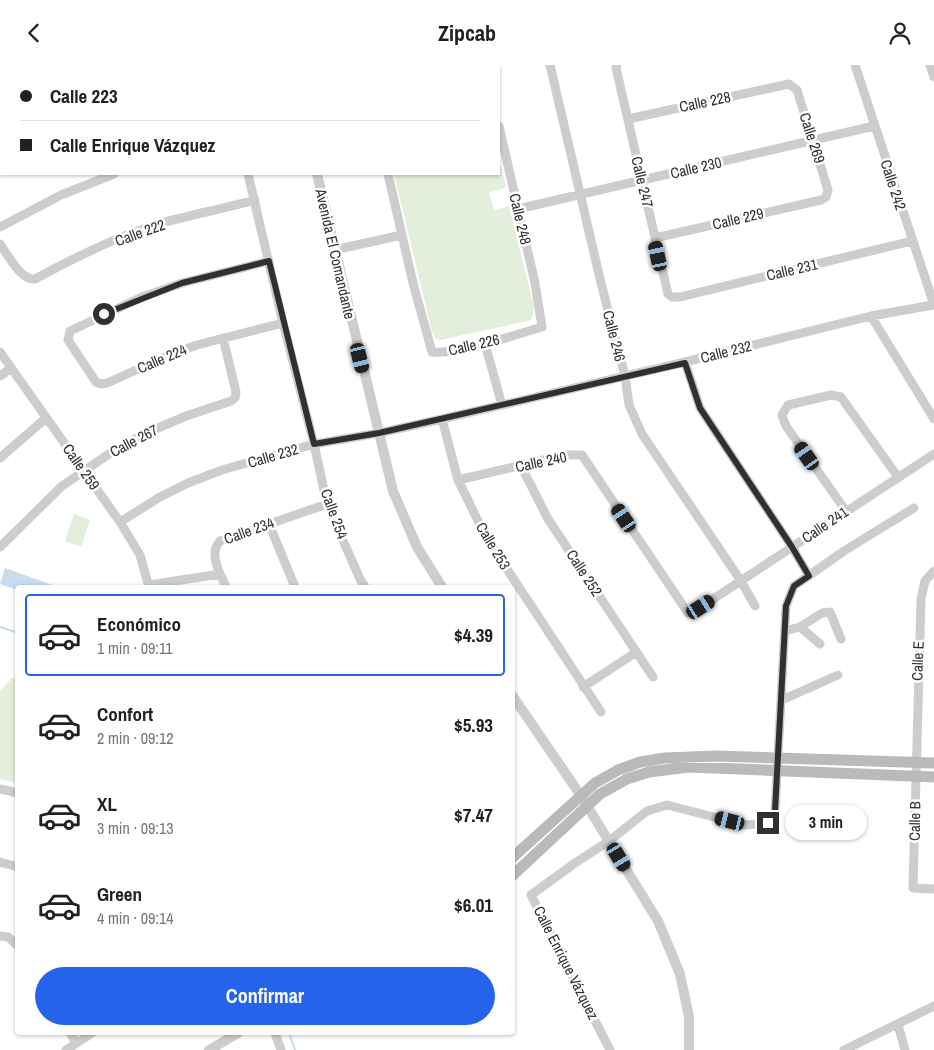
<!DOCTYPE html>
<html lang="es">
<meta charset="utf-8">
<style>
:root{--surface:#fff;--page:#f2f2f2;--text:#202124;--muted:#757577;--line:#e0e0e0;--accent:#2563eb}
body{margin:0;font-family:"Archivo Narrow",sans-serif;background:var(--page);color:var(--text);height:100vh;display:flex;flex-direction:column;font-size:19px;white-space:nowrap}
*{box-sizing:border-box;margin:0}
p{font-size:16px;color:var(--muted)}
.icon{flex:none;width:28px;height:28px;fill:none;stroke:currentColor;stroke-width:2;stroke-linecap:round;stroke-linejoin:round}
.map{position:relative;flex:1;overflow:hidden}
.panel{position:absolute;left:15px;top:520px;width:500px;height:450px;display:flex;flex-direction:column;background:var(--surface);border-radius:5px;box-shadow:0 1px 4px #0004}
.panel>*{flex:none}
.top-card{position:absolute;left:0px;top:0px;width:500px;height:110px;box-shadow:0 1px 4px #0004;display:grid;align-content:center;height:110px;padding:0 20px;background:var(--surface)}
.end{position:absolute;width:22px;height:22px;margin:-11px;border:6px solid #303030;background:#fff;box-shadow:0 0 0 2px #fff}
.from{border-radius:50%}
.bubble{position:absolute;height:35px;border-radius:18px;background:var(--surface);box-shadow:0 1px 4px #0004;font-size:16px;font-weight:700;line-height:35px;text-align:center}
.car{position:absolute;width:15px;height:30px;margin:-15px -8px;border-radius:6px;box-shadow:0 0 4px 1px #0007;background:linear-gradient(#222 24%,#8ab4d8 0 40%,#222 0 76%,#8ab4d8 0 86%,#222 0)}
.top-card b{display:flex;align-items:center;gap:18px;height:48px;font-size:19px}
.top-card b+b{border-top:1px solid var(--line)}
.top-card i{width:12px;height:12px;background:var(--text)}
ul{padding:9px 0 0;list-style:none}
li{display:flex;align-items:center;gap:15px;height:82px;margin:0 10px 8px;padding:0 10px;border:2px solid transparent;border-radius:5px}
li div{flex:1}
li b{display:block;font-size:19px}
li em{font-style:normal;font-weight:700}
li.selected{border-color:var(--accent)}
li>.icon{width:45px;height:45px;stroke-width:1.5}
.cta{display:flex;gap:10px;margin-top:auto;padding:10px 20px}
.cta a{flex:1;height:58px;border-radius:30px;background:var(--accent);color:#fff;font-size:20px;font-weight:700;line-height:58px;text-align:center}
header{display:flex;justify-content:space-between;align-items:center;height:65px;padding:0 20px;background:var(--surface);font-size:22px;font-weight:700}
.map>svg:first-child{display:block}
.green{fill:#e4eedd}
.water{fill:#c8dcef}
.lines{fill:none;stroke-linecap:round;stroke-linejoin:round}
.stream{stroke:#c8dcef;stroke-width:2}
.minor{stroke:#cdcdcd;stroke-width:9}
.tertiary{stroke:#cdcdcd;stroke-width:10}
.secondary{stroke:#bababa;stroke-width:11}
.route{stroke:#303030;stroke-width:6}
.labels{text-anchor:middle;stroke-width:5;stroke-linejoin:round;paint-order:stroke}
.street-label{font-size:15px;fill:#303030;stroke:#fff}
</style>
<header><svg class="icon" aria-label="back" viewBox="0 0 24 24"><path d="M15 5l-7 7 7 7"/></svg>Zipcab<svg class="icon" aria-label="person" viewBox="0 0 24 24"><circle cx="12" cy="8" r="4"/><path d="M4 21q1-7 8-7t8 7"/></svg></header>
<div class="map">
<svg width="934" height="985" viewBox="0 0 934 985">
<rect width="100%" height="100%" fill="#fff"/>
<path class="green" d="M499,101H501L506,123L489,127L494,145L509,141L534,242L532,254L528,256L440,275L435,273L432,267L394,109H499Z
M74,449L90,455L81,482L65,476Z
M17,611H18L17,718L0,714V626L10,615Z"/>
<path class="water" d="M5,503L55,521L54,522H18L17,525L0,519Z"/>
<g class="lines">
<path class="stream" d="M0,562L18,568
M289,968L295,985"/>
<path class="minor" d="M113,0V1
M224,0V1
M420,0L421,1
M550,0L601,218L625,311L629,340L642,369L741,516L755,541
M617,0L616,3L668,229L672,232H680L912,176
M855,0L934,240
M930,0L934,12
M39,1L40,0
M274,1L279,0
M0,20L1,19
M628,54L789,19L797,25L828,125L826,132L821,135L655,173
M0,89L1,88
M248,109L283,258L314,379L327,439L360,514L365,522
M388,109L413,218L432,287C458,290 514,270 542,262L535,218L499,61
M518,144L874,61
M0,162L61,130L114,109
M0,179C8,190 21,216 35,214C72,194 120,170 161,158C192,150 224,143 255,135
M334,185L402,170
M269,196L182,218L142,232L70,266L68,275L96,317L101,319L107,318L172,289L197,280L283,258
M871,251L934,354
M485,279L502,340
M0,287L120,457L140,490L149,522
M685,297L700,343L792,482L809,511
M0,311L11,303
M442,354L458,415L486,472L601,647
M0,393L46,353
M521,401L548,454L653,612
M458,415L565,390H582L688,548L689,545L701,542L934,389
M846,446L786,361L782,350L788,340L831,330L841,332L898,412
M120,457L160,432L188,418L222,405L314,379L379,368L442,354L685,297L871,251L933,240
M269,459L295,522
M0,482L62,421L112,387L144,369L186,351L231,336L235,333L236,327L223,273
M934,506L925,516L921,534L913,823L934,824
M149,520L220,509
M226,522C220,508 208,489 220,476L327,439
M800,562L820,579
M785,566L800,562L822,548L830,547L841,574
M583,622L635,588
M782,635L838,610
M0,724L18,728
M0,797L18,802
M0,871L8,872L18,881
M898,960L905,985
M70,968L76,977
M275,968L281,985
M66,985L92,968
M610,985L531,830L575,798L609,776L647,746L667,740L745,760L768,758L775,746L786,541L794,521L844,486L914,443
M844,985L934,941"/>
<path class="tertiary" d="M292,0V1
M317,109L393,426L417,482L442,522
M512,630L581,731L658,856L680,909L689,952V985
M209,985L238,968"/>
<path class="secondary" d="M512,793L595,718L618,705L640,697L665,693L716,691L934,698
M512,811L600,729L627,714L649,707L689,702L934,712"/>
</g>
<g class="lines">
<path class="route" d="M104,249L182,218L269,196L314,379L379,368L685,298L700,343L792,482L809,511L794,521L786,541L775,746L768,758"/>
</g>
<g class="labels">
<g class="street-label">
<text transform="translate(705 37) rotate(-12)" y="5">Calle 228</text>
<text transform="translate(812 73) rotate(72)" y="5">Calle 269</text>
<text transform="translate(696 103) rotate(-13)" y="5">Calle 230</text>
<text transform="translate(642 117) rotate(77)" y="5">Calle 247</text>
<text transform="translate(893 120) rotate(72)" y="5">Calle 242</text>
<text transform="translate(520 154) rotate(77)" y="5">Calle 248</text>
<text transform="translate(738 154) rotate(-13)" y="5">Calle 229</text>
<text transform="translate(140 168) rotate(-20)" y="5">Calle 222</text>
<text transform="translate(335 189) rotate(77)" y="5">Avenida El Comandante</text>
<text transform="translate(792 205) rotate(-13)" y="5">Calle 231</text>
<text transform="translate(614 271) rotate(76)" y="5">Calle 246</text>
<text transform="translate(474 280) rotate(-13)" y="5">Calle 226</text>
<text transform="translate(726 287) rotate(-14)" y="5">Calle 232</text>
<text transform="translate(162 294) rotate(-23)" y="5">Calle 224</text>
<text transform="translate(134 376) rotate(-28)" y="5">Calle 267</text>
<text transform="translate(273 391) rotate(-16)" y="5">Calle 232</text>
<text transform="translate(541 397) rotate(-12)" y="5">Calle 240</text>
<text transform="translate(81 402) rotate(55)" y="5">Calle 259</text>
<text transform="translate(334 449) rotate(70)" y="5">Calle 254</text>
<text transform="translate(825 460) rotate(-34)" y="5">Calle 241</text>
<text transform="translate(249 466) rotate(-20)" y="5">Calle 234</text>
<text transform="translate(493 481) rotate(59)" y="5">Calle 253</text>
<text transform="translate(584 508) rotate(57)" y="5">Calle 252</text>
<text transform="translate(918 596) rotate(-88)" y="5">Calle E</text>
<text transform="translate(915 756) rotate(-89)" y="5">Calle B</text>
<text transform="translate(566 898) rotate(63)" y="5">Calle Enrique Vázquez</text>
</g>
</g>
</svg>
<i class="end from" style="left:104px;top:249px"></i>
<i class="end" style="left:768px;top:758px"></i>
<div class="bubble" style="left:785px;top:740px;width:82px">3 min</div>
<i class="car" style="left:658px;top:191px;rotate:348deg"></i>
<i class="car" style="left:360px;top:293px;rotate:166deg"></i>
<i class="car" style="left:807px;top:391px;rotate:325deg"></i>
<i class="car" style="left:624px;top:453px;rotate:326deg"></i>
<i class="car" style="left:701px;top:542px;rotate:57deg"></i>
<i class="car" style="left:730px;top:756px;rotate:284deg"></i>
<i class="car" style="left:619px;top:792px;rotate:149deg"></i>
<div class="top-card">
<b><i class="from"></i>Calle 223</b>
<b><i></i>Calle Enrique Vázquez</b>
</div>
<section class="panel">
<ul>
<li class="selected"><svg class="icon" aria-label="car" viewBox="0 0 24 24"><path d="M5 17H2v-5l4-1 3-4h7l3 4 3 1v5h-3M9 17h6M6 11h13"/><circle cx="7" cy="17" r="2"/><circle cx="17" cy="17" r="2"/></svg><div><b>Económico</b><p>1 min · 09:11</p></div><em>$4.39</em></li>
<li><svg class="icon" aria-label="car" viewBox="0 0 24 24"><path d="M5 17H2v-5l4-1 3-4h7l3 4 3 1v5h-3M9 17h6M6 11h13"/><circle cx="7" cy="17" r="2"/><circle cx="17" cy="17" r="2"/></svg><div><b>Confort</b><p>2 min · 09:12</p></div><em>$5.93</em></li>
<li><svg class="icon" aria-label="car" viewBox="0 0 24 24"><path d="M5 17H2v-5l4-1 3-4h7l3 4 3 1v5h-3M9 17h6M6 11h13"/><circle cx="7" cy="17" r="2"/><circle cx="17" cy="17" r="2"/></svg><div><b>XL</b><p>3 min · 09:13</p></div><em>$7.47</em></li>
<li><svg class="icon" aria-label="car" viewBox="0 0 24 24"><path d="M5 17H2v-5l4-1 3-4h7l3 4 3 1v5h-3M9 17h6M6 11h13"/><circle cx="7" cy="17" r="2"/><circle cx="17" cy="17" r="2"/></svg><div><b>Green</b><p>4 min · 09:14</p></div><em>$6.01</em></li>
</ul>
<div class="cta"><a>Confirmar</a></div>
</section>
</div>
